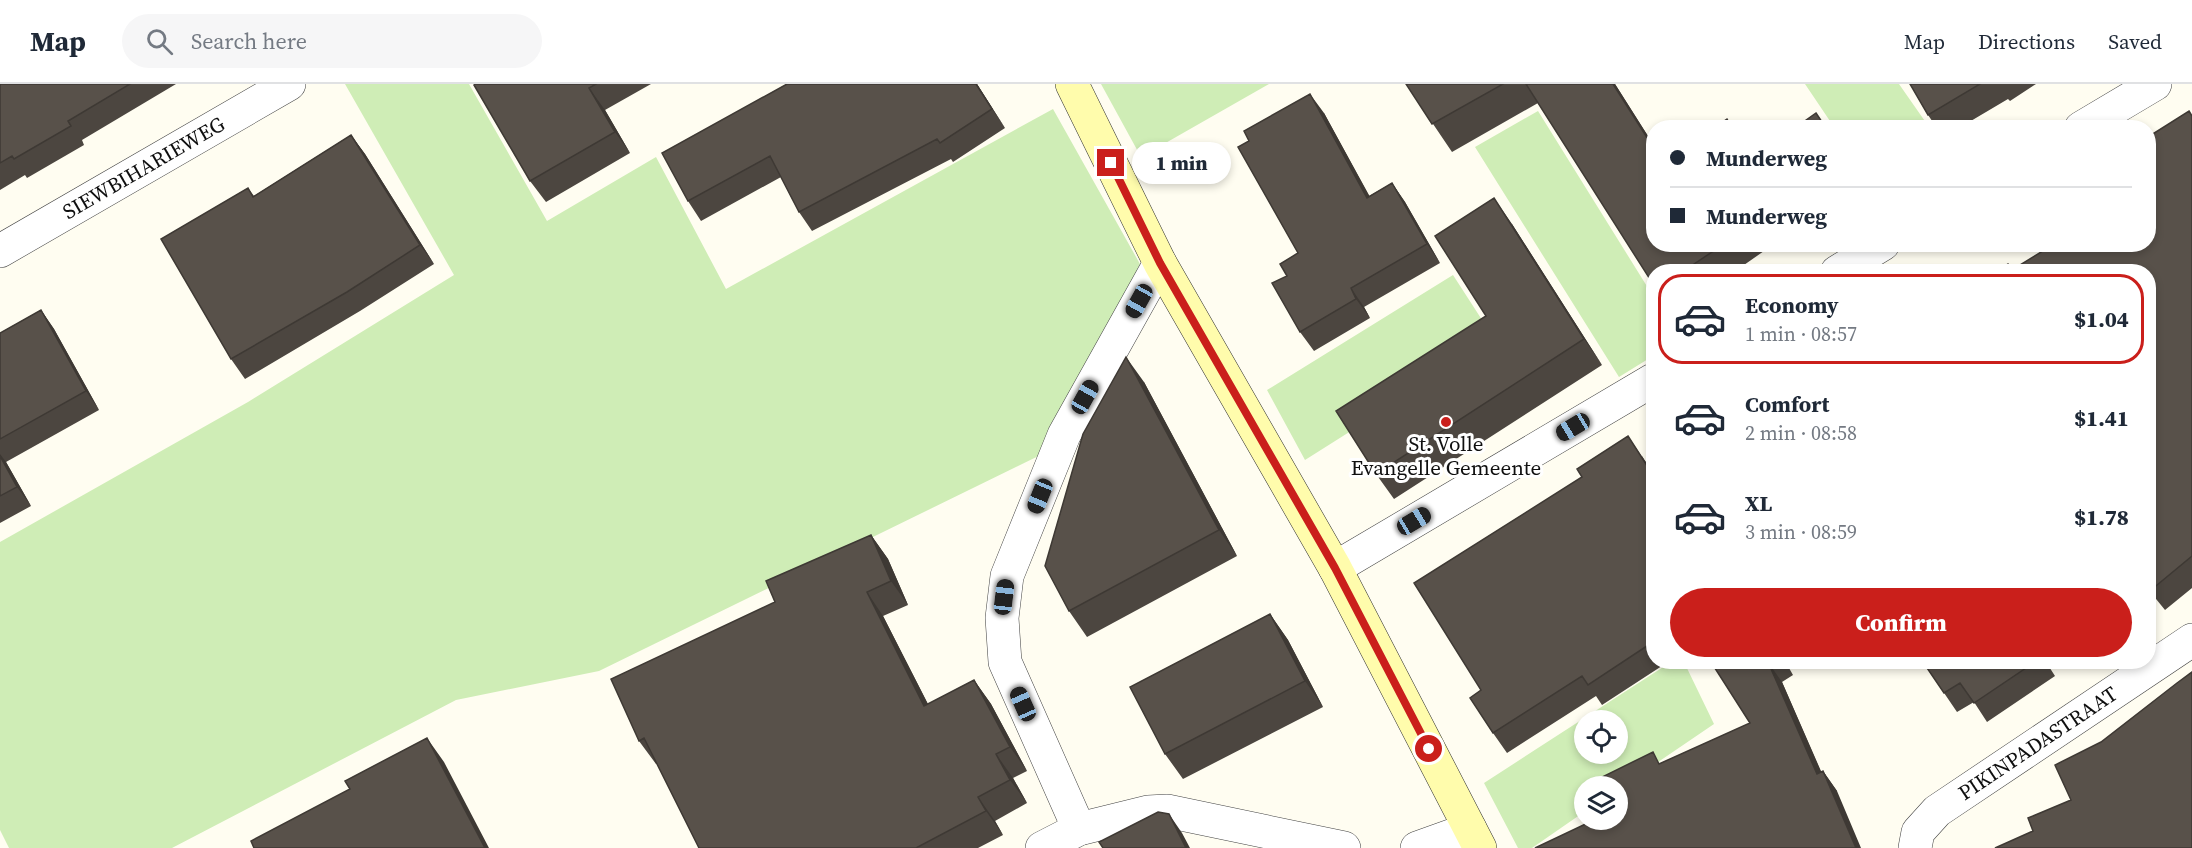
<!DOCTYPE html>
<meta charset="utf-8">
<style>
:root{--surface:#fff;--page:#f6f6f7;--text:#1f2937;--muted:#747a83;--line:#e0e1e3;--accent:#ca1f1b}
body{margin:0;font-family:"Source Serif 4",serif;background:var(--page);color:var(--text);height:100vh;display:flex;flex-direction:column;font-size:22px;white-space:nowrap}
*{box-sizing:border-box;margin:0}
p{font-size:20px;color:var(--muted)}
.icon{flex:none;width:33px;height:33px;fill:none;stroke:currentColor;stroke-width:2;stroke-linecap:round;stroke-linejoin:round}
.map{position:relative;flex:1;overflow:hidden}
.details{position:absolute;left:1646px;top:180px;width:510px;height:405px;display:flex;flex-direction:column;background:var(--surface);border-radius:24px;box-shadow:0 3px 9px #0003}
.details>*{flex:none}
.banner{position:absolute;left:1646px;top:36px;width:510px;height:132px;border-radius:24px;box-shadow:0 3px 9px #0003;display:grid;align-content:center;height:132px;padding:0 24px;background:var(--surface)}
.buttons{position:absolute;left:1574px;top:626px;display:grid;gap:12px}
.buttons a{display:grid;place-items:center;width:54px;height:54px;border-radius:50%;background:var(--surface);box-shadow:0 3px 9px #0003;font-size:30px}
.end{position:absolute;width:27px;height:27px;margin:-14px;border:8px solid #ca1f1b;background:#fff;box-shadow:0 0 0 3px #fff}
.from{border-radius:50%}
.bubble{position:absolute;height:42px;border-radius:21px;background:var(--surface);box-shadow:0 3px 9px #0003;font-size:20px;font-weight:800;line-height:42px;text-align:center}
.car{position:absolute;width:18px;height:36px;margin:-18px -9px;border-radius:8px;box-shadow:0 0 4px 2px #0007;background:linear-gradient(#222 24%,#8ab4d8 0 40%,#222 0 76%,#8ab4d8 0 86%,#222 0)}
.banner b{display:flex;align-items:center;gap:21px;height:57px;font-size:22px}
.banner b+b{border-top:2px solid var(--line)}
.banner i{width:15px;height:15px;background:var(--text)}
ul{padding:10px 0 0;list-style:none}
li{display:flex;align-items:center;gap:18px;height:90px;margin:0 12px 9px;padding:0 12px;border:3px solid transparent;border-radius:24px}
li div{flex:1}
li b{display:block;font-size:22px}
li em{font-style:normal;font-weight:800}
li.active{border-color:var(--accent)}
li>.icon{width:54px;height:54px;stroke-width:1.5}
.cta{display:flex;gap:12px;margin-top:auto;padding:12px 24px}
.cta a{flex:1;height:69px;border-radius:36px;background:var(--accent);color:#fff;font-size:24px;font-weight:800;line-height:69px;text-align:center}
header{display:flex;align-items:center;gap:36px;box-sizing:border-box;height:84px;padding:0 30px;background:var(--surface);border-bottom:2px solid var(--line)}
header strong{font-size:28px}
nav{display:flex;gap:33px;margin-inline-start:auto;font-size:21px}
.search{width:420px;height:54px;background:var(--page);display:flex;align-items:center;gap:15px;box-sizing:border-box;padding:0 21px;border-radius:33px;color:var(--muted);font-size:22px}
.map>svg:first-child{display:block}
.green{fill:#cfedb6;fill-rule:evenodd}
.lines{fill:none;stroke-linecap:round;stroke-linejoin:round}
.street-casing{stroke:#424242;stroke-width:34}
.secondary-casing{stroke:#313131;stroke-width:34}
.street{stroke:#fff;stroke-width:33}
.secondary{stroke:#fffcac;stroke-width:33}
.wall{fill:#4c4640}
.shaded-wall{fill:#3e3934}
.building{fill:#58514a;stroke:#3e3934;stroke-width:1.5}
.route{stroke:#ca1f1b;stroke-width:8}
.poi-dot{fill:#ca1f1b;stroke:#fff;stroke-width:2}
.labels{text-anchor:middle;stroke-width:6;stroke-linejoin:round;paint-order:stroke}
.street-label{font-size:21px;fill:#0f0f0f;stroke:#fff}
.poi-label{font-size:21px;fill:#0f0f0f;stroke:#fff}
</style>
<header>
<strong>Map</strong>
<div class="search"><svg class="icon" aria-label="search" viewBox="0 0 24 24"><circle cx="10" cy="10" r="6"/><path d="M15 15l6 6"/></svg>Search here</div>
<nav><a>Map</a><a>Directions</a><a>Saved</a></nav>
</header>
<div class="map">
<svg width="2192" height="764" viewBox="0 0 2192 764">
<rect width="100%" height="100%" fill="#fffdf1"/>
<path class="green" d="M345,0H469L547,137L656,73L726,205L1053,25L1140,180L1063,360L599,587L456,616L172,764H9L0,746V458L248,318L454,191Z
M1101,0H1269L1141,73Z
M1805,0H1899L1929,43H1834Z
M1538,27L1653,212V272L1619,293L1475,63Z
M1453,191L1495,256L1305,376L1267,306Z
M1671,578H1684L1714,640L1617,706V702H1584V728L1532,764H1518L1484,699ZM1584,636H1617V669H1584Z"/>
<g class="lines">
<defs>
<g id="street">
<path d="M2081,44L2155,0"/>
<path id="s1" d="M0,167L289,0"/>
<path d="M1837,188L1883,160"/>
<path d="M1335,484L1653,296"/>
<path d="M1079,745L1005,578L1002,534L1007,492L1064,351L1160,179"/>
<path d="M1042,764L1079,745L1148,728L1167,727L1344,764"/>
<path d="M1417,764L1470,745"/>
<path id="s2" d="M1915,764L1918,748L1937,727L2192,556"/>
</g>
<path id="secondary" d="M1072,0L1160,179L1335,484L1480,764"/>
</defs>
<use href="#street" class="street-casing"/>
<use href="#secondary" class="secondary-casing"/>
<use href="#street" class="street"/>
<use href="#secondary" class="secondary"/>
</g>
<path class="wall" d="M0,0H176L82,56L84,61L27,94L25,91L0,106Z
M475,0H651L605,26L630,69L546,118L530,97Z
M787,0H977L1005,44L953,78L951,75L812,147L799,128L781,93L701,137L688,117Z
M1406,0H1615L1653,60V160H1774L1734,188H1653L1538,19L1452,68Z
M1910,0H2036L2010,17L2008,15L1959,44H1937L1928,31Z
M1324,29L1369,112L1392,99L1405,118L1440,179L1364,223L1370,234L1314,267L1300,248L1287,192L1298,169Z
M2192,32V504L2165,526L2152,510L2148,513V188L2012,186L2148,160Z
M351,51L365,70L434,180L360,227L245,295L231,275L248,104L254,112Z
M1512,140L1602,281L1394,415L1376,390L1486,232Z
M41,226L54,245L99,326L6,378L31,422L0,439V249Z
M1144,298L1237,472L1087,553L1069,527Z
M1642,372L1653,389V578H1668L1602,621L1596,612L1507,669L1493,649L1481,606Z
M871,451L888,475L908,521L883,532L928,620L974,596L991,620L1027,687L1013,694L1027,719L995,737L1003,751L978,764H699L657,680H656L639,657L775,518Z
M1270,530L1288,556L1323,623L1183,695L1165,670Z
M1700,578H1799L1789,584L1793,591L1782,598L1821,688L1823,687L1837,707L1617,735L1661,679L1750,639L1713,581L1706,585Z
M1923,578H2046L2055,592L1987,638L1974,618L1957,628Z"/>
<path class="shaded-wall" d="M976,0H977L1005,44L992,25Z
M1613,0H1615L1653,60V63Z
M589,4L605,26L630,69L615,48Z
M1310,10L1324,29L1381,133L1367,114Z
M351,51L365,70L434,180L420,161Z
M1392,99L1405,118L1440,179L1427,160Z
M1494,114L1512,140L1602,281L1584,255Z
M1351,204L1364,223L1370,234L1356,215Z
M41,226L54,245L99,326L86,307Z
M1126,273L1144,298L1237,472L1219,446Z
M1628,352L1653,389V391Z
M0,370L6,378L31,422L17,403L0,372Z
M871,451L888,475L908,521L891,497Z
M867,508L883,532L941,646L924,622Z
M1270,530L1288,556L1323,623L1305,597Z
M1768,578L1782,598L1831,710L1817,690Z
M974,596L991,620L1027,687L1010,663Z
M427,654L444,678L489,764H485Z
M996,670L1013,694L1027,719L1010,696Z
M1823,687L1837,707L1861,764H1856Z
M978,713L995,737L1003,751L986,727Z
M1169,730L1182,749L1190,764H1186Z"/>
<path class="building" d="M0,0H130L68,37L71,42L14,75L12,72L0,79Z
M475,0H596L589,4L615,48L530,97L474,1Z
M787,0H976L992,25L940,59L937,55L799,128L770,72L688,117L662,69Z
M1406,0H1503L1432,40Z
M1526,0H1613L1653,63V160H1715L1718,164L1682,188H1653V200Z
M1910,0H1980L1928,31Z
M1310,10L1367,114L1392,99L1427,160L1351,204L1356,215L1300,248L1272,199L1287,192L1280,180L1298,169L1238,63L1249,57L1244,47Z
M2189,27L2192,32V472L2151,506L2148,502V188H1995L2008,180L2012,186L2054,160H2148V53Z
M1816,29L1826,44H1795Z
M1727,35L1732,44H1714Z
M351,51L420,161L347,208L231,275L161,155L248,104L253,113Z
M1494,114L1584,255L1376,390L1336,327L1486,232L1435,152Z
M41,226L86,307L0,355V249Z
M1126,273L1219,446L1069,527L1045,482L1083,350Z
M1628,352L1653,391V558L1588,601L1582,592L1493,649L1470,614L1481,606L1414,499L1582,393L1577,385Z
M0,372L17,403L0,412Z
M871,451L891,497L867,508L924,622L974,596L1010,663L996,670L1010,696L978,713L986,727L916,764H699L644,654L639,657L611,595L775,518L766,497Z
M1270,530L1305,597L1165,670L1130,603Z
M1711,578H1769H1768L1817,690L1823,687L1856,764H1535L1596,735H1617V702H1596L1594,697L1653,668L1659,680L1750,639Z
M1923,578H2035L1974,619L1960,599L1944,609Z
M2192,588V764H1995L2033,747L2028,734L2071,716L2055,681L2101,658L2177,599Z
M427,654L485,764H254L251,757L350,705L345,697Z
M1158,728L1169,730L1186,764H1103L1099,758Z"/>
<g class="lines">
<path class="route" d="M1111,79L1160,179L1335,484L1429,665"/>
</g>
<circle class="poi-dot" cx="1446" cy="338" r="6"/>
<g class="labels">
<g class="street-label">
<text dy="7" stroke="none"><textPath href="#s1" startOffset="166">SIEWBIHARIEWEG</textPath></text>
<text dy="7" stroke="none"><textPath href="#s2" startOffset="166">PIKINPADASTRAAT</textPath></text>
</g>
<g class="poi-label">
<text x="1446" y="367">St. Volle<tspan x="1446" dy="24">Evangelle Gemeente</tspan></text>
</g>
</g>
</svg>
<div class="buttons">
<a><svg class="icon" aria-label="locate" viewBox="0 0 24 24"><circle cx="12" cy="12" r="6"/><path d="M12 2v4M12 18v4M2 12h4M18 12h4"/></svg></a>
<a><svg class="icon" aria-label="layers" viewBox="0 0 24 24"><path d="M12 4l9 5-9 5-9-5zM3 14l9 5 9-5"/></svg></a>
</div>
<i class="end from" style="left:1429px;top:665px"></i>
<i class="end" style="left:1111px;top:79px"></i>
<div class="bubble" style="left:1132px;top:58px;width:99px">1 min</div>
<i class="car" style="left:1139px;top:217px;rotate:209deg"></i>
<i class="car" style="left:1085px;top:313px;rotate:29deg"></i>
<i class="car" style="left:1573px;top:343px;rotate:239deg"></i>
<i class="car" style="left:1040px;top:412px;rotate:202deg"></i>
<i class="car" style="left:1414px;top:437px;rotate:59deg"></i>
<i class="car" style="left:1004px;top:513px;rotate:7deg"></i>
<i class="car" style="left:1023px;top:620px;rotate:336deg"></i>
<div class="banner">
<b><i class="from"></i>Munderweg</b>
<b><i></i>Munderweg</b>
</div>
<section class="details">
<ul>
<li class="active"><svg class="icon" aria-label="car" viewBox="0 0 24 24"><path d="M5 17H2v-5l4-1 3-4h7l3 4 3 1v5h-3M9 17h6M6 11h13"/><circle cx="7" cy="17" r="2"/><circle cx="17" cy="17" r="2"/></svg><div><b>Economy</b><p>1 min · 08:57</p></div><em>$1.04</em></li>
<li><svg class="icon" aria-label="car" viewBox="0 0 24 24"><path d="M5 17H2v-5l4-1 3-4h7l3 4 3 1v5h-3M9 17h6M6 11h13"/><circle cx="7" cy="17" r="2"/><circle cx="17" cy="17" r="2"/></svg><div><b>Comfort</b><p>2 min · 08:58</p></div><em>$1.41</em></li>
<li><svg class="icon" aria-label="car" viewBox="0 0 24 24"><path d="M5 17H2v-5l4-1 3-4h7l3 4 3 1v5h-3M9 17h6M6 11h13"/><circle cx="7" cy="17" r="2"/><circle cx="17" cy="17" r="2"/></svg><div><b>XL</b><p>3 min · 08:59</p></div><em>$1.78</em></li>
</ul>
<div class="cta"><a>Confirm</a></div>
</section>
</div>
